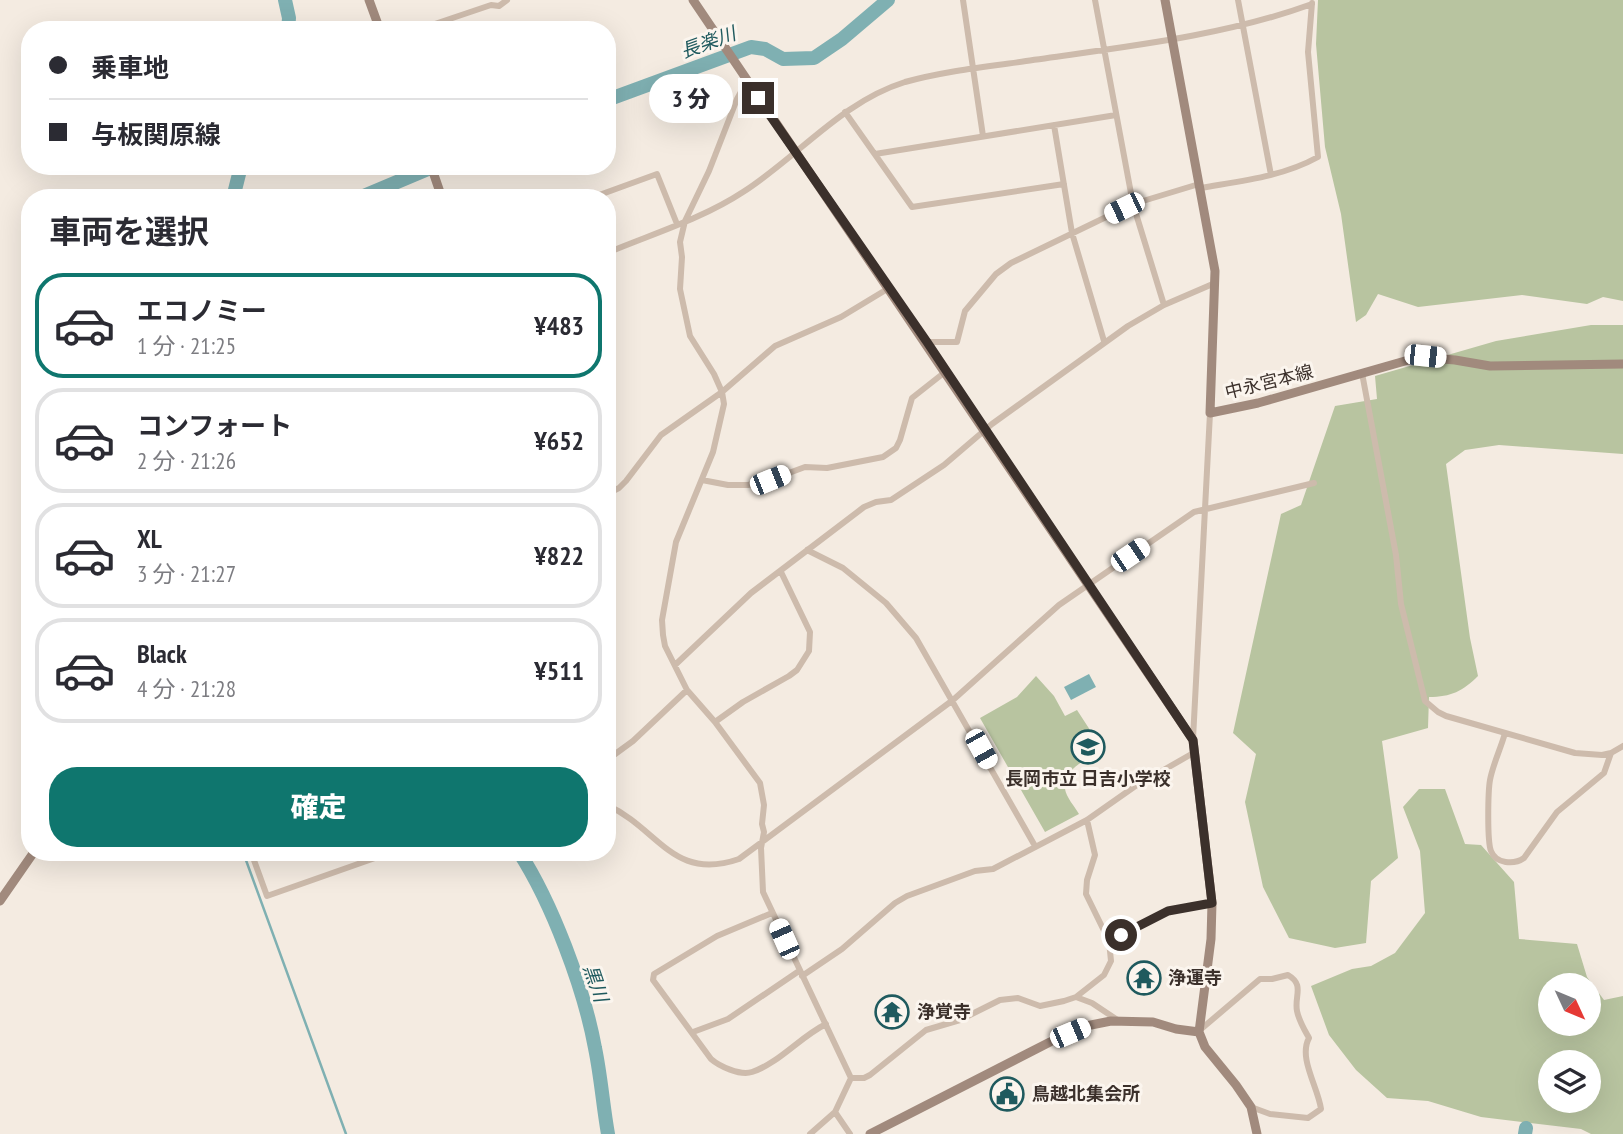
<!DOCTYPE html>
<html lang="ja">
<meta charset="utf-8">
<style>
:root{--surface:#fff;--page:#f2f2f3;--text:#2b2b33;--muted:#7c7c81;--line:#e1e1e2;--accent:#0f766e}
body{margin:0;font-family:"PT Sans Narrow","Noto Sans JP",sans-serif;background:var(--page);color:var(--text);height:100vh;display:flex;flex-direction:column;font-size:26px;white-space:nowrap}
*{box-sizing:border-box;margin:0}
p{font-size:23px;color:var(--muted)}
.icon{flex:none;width:38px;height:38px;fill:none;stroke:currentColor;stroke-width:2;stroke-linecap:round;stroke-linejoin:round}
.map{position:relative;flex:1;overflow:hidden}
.panel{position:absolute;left:21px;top:189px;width:595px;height:672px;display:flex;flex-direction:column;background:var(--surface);border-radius:28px;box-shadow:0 7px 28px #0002}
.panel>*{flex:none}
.top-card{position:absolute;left:21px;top:21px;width:595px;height:154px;border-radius:28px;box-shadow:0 7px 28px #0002;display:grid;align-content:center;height:154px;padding:0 28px;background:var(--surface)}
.needle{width:46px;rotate:134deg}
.fabs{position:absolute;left:1538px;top:973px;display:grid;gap:14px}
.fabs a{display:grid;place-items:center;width:63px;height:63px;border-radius:50%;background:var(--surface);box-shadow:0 7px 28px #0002;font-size:35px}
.end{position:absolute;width:32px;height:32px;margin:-16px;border:9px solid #3b302b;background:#fff;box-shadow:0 0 0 4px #fff}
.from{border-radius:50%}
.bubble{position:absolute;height:49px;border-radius:24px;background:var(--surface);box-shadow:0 7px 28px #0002;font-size:23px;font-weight:800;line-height:49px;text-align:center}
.car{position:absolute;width:21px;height:42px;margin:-21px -10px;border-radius:9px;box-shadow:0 0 5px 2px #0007;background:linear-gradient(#fff 24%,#345 0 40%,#fff 0 76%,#345 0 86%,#fff 0)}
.top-card b{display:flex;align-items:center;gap:24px;height:66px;font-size:26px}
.top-card b+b{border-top:2px solid var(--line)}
.top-card i{width:18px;height:18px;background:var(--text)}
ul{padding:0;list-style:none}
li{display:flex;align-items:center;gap:21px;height:105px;margin:0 14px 10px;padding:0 14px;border:4px solid var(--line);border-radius:28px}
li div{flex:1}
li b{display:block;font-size:26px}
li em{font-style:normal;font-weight:800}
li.on{border-color:var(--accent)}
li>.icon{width:63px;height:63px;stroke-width:1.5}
h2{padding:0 28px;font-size:32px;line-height:84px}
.cta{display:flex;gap:14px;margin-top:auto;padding:14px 28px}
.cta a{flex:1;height:80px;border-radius:28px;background:var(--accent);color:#fff;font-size:28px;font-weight:800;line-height:80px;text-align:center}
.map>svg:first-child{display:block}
.green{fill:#b8c4a0;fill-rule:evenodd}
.water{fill:#7fb0b2}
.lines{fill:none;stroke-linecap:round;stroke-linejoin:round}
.stream{stroke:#7fb0b2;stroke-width:2.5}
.river{stroke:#7fb0b2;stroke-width:14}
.street{stroke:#cdbbac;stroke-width:6}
.secondary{stroke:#a18a7d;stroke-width:9}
.route{stroke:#3b302b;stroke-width:9}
.labels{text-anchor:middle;stroke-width:6;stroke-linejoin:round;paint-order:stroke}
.street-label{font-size:18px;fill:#3b302b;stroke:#fbf5ee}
.poi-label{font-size:18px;font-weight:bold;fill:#3b302b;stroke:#fbf5ee;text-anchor:start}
.water-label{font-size:19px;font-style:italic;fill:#1f5a5e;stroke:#fbf5ee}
</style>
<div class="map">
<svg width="1623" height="1134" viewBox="0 0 1623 1134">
<rect width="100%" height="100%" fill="#f4ebe1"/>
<path class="green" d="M1318,0H1623V301L1603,297L1587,304L1522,295L1418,307L1378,294L1366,315L1356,322L1341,214L1325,147L1316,44Z
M1591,325H1623V454L1499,445L1465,450L1446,464L1470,638L1478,676C1463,691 1451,697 1429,697L1428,728L1382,741L1398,858L1371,881L1366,943L1335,948L1289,938L1263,887L1245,802L1256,754L1233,733L1281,514L1301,505L1335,406L1377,399L1375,376L1496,341Z
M1036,676L1054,696L1065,716L1077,710L1103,750C1090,758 1061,769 1065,789C1066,797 1075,807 1079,814L1045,832L980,718L1017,697Z
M1419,789H1445L1465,844L1481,845L1514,882L1519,939L1577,944L1587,977L1604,1000L1623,996V1134H1591L1581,1129L1481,1117L1428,1101L1387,1098L1356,1070L1329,1035L1311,986L1352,969L1371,966L1395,953L1425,913L1420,851L1403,807ZM1550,985H1589V1024H1550ZM1550,1062H1589V1101H1550Z"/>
<path class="water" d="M1089,674L1096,687L1071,700L1064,687Z"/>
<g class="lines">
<path class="stream" d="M243,852L346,1134"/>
<path class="river" d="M285,0L289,18L288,30
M607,100L751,47L765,49L783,59L814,58L842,39L888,0
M233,198L241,166
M359,198L435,166
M519,852C552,903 584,988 595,1048C601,1077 603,1106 608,1134
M1525,1134L1526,1128"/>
<path class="street" d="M963,0L983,136
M1095,0L1133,204L1164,305
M1238,0L1271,175
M417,30L491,5L499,6L507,0
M747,81L737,99L709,171L685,221L680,242L682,257L680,289L690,336L714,374L722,392L724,404L713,452L676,542L662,620L663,635L665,646L687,690L715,722L760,783L764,805L762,824L764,832L761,848L763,892L851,1078L835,1112L810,1134
M845,112L912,207L1064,184
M1054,125L1072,233L1104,341
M875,154L1116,115
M1200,188C1240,181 1282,177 1318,157L1308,52L1312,3
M591,198L657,174L677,224
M607,253C652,234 702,219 743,192C798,157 841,102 905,82C944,71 986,67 1026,61C1122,47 1221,37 1312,4
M927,342H957L965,311L996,274L1011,263L1133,204L1199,184
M1362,373L1396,555L1401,604L1425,701L1438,712L1446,716L1575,753L1602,755L1611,753L1623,746
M702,480L728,485H748L770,480L805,467L827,468L883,457L896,448L900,440L912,398L945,372
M607,494L619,488L626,481L661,435L722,392L775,346L841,317L889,288
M807,550L843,568L886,603L916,638L1035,846
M675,665L751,593L864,507L876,502L891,500L944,465L992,424L1128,326L1164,305L1215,283
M715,722L743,702L789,676L797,670L809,651L810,632L781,572
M1505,733C1501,748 1493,764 1490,780C1488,791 1487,841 1491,851C1496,864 1514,865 1524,858L1557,812L1604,773L1611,753
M1193,739L1210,413
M607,760L633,741L687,690
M607,805C659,829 673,882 739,859L953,700L1059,605L1194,512L1314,483
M251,852L267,896L392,852
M772,913L717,936L654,974L653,980L711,1059C719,1066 740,1076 752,1072C779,1063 800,1037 826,1024
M1109,941L1169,911L1212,903
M802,976L842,949L895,903L907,896L975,871L993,869L1087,820L1134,787L1195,752
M1076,997L1092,1003L1119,1021
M1200,1030L1260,979H1272L1288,975C1305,985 1294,996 1297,1011C1299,1021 1304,1029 1309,1038C1298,1058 1318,1087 1321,1109L1308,1118L1270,1114L1251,1107
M693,1032L728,1019L799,971
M851,1078H864L870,1075L926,1030L960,1020L1000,1000L1018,998L1040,1006L1064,1001L1076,997L1104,975L1111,961L1109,941L1086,894L1087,880L1095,855L1087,820
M835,1112L850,1134"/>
<path class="secondary" d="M369,0L380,30
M693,0L1193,740L1212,903L1211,939L1199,1032L1205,1047L1236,1085L1251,1107L1257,1134
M1165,0L1215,271L1210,413L1258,403L1419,357L1455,360L1490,366L1623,364
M431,166L442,198
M0,901L34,852
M870,1134L1050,1042L1086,1026L1111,1021L1153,1022L1176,1029L1199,1032"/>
</g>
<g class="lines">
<path class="route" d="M758,98L927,342L1193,740L1212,903L1168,911L1121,935"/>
</g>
<defs>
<symbol id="school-ring" viewBox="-11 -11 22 22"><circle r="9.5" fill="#fbf5ee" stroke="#1f5a5e" stroke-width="1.5"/><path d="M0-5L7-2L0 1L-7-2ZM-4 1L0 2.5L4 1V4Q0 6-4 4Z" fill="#1f5a5e"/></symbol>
<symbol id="temple-ring" viewBox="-11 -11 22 22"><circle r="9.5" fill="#fbf5ee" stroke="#1f5a5e" stroke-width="1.5"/><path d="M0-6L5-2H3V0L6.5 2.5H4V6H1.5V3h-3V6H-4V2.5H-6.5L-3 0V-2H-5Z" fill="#1f5a5e"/></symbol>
<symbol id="civic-ring" viewBox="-11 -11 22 22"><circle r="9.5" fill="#fbf5ee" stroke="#1f5a5e" stroke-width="1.5"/><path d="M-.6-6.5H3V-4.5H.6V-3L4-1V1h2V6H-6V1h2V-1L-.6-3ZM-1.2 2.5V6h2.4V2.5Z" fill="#1f5a5e"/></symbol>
</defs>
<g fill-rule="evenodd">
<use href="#school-ring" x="1069" y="728" width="38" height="38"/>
<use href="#temple-ring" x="1125" y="959" width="38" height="38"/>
<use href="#temple-ring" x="873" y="993" width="38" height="38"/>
<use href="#civic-ring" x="988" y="1075" width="38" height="38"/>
</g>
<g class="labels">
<g class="street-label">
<text transform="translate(1269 382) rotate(-14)" y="6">中永宮本線</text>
</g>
<g class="poi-label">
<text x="1088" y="785" text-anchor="middle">長岡市立 日吉小学校</text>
<text x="1168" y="984">浄運寺</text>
<text x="917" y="1018">浄覚寺</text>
<text x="1032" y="1100">鳥越北集会所</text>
</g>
<g class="water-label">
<text transform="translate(708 42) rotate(-20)" y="7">長楽川</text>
<text transform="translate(596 983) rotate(71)" y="7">黒川</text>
</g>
</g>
</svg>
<div class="fabs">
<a><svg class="needle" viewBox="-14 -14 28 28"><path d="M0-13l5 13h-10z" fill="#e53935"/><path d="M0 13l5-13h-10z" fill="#7c7c81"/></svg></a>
<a><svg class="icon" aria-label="layers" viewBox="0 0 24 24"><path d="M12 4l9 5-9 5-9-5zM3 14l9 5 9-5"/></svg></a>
</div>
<i class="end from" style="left:1121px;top:935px"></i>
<i class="end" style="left:758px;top:98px"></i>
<div class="bubble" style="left:649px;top:74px;width:84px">3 分</div>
<i class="car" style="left:1124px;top:208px;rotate:244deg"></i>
<i class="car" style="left:1425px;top:356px;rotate:96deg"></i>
<i class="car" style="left:770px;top:480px;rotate:68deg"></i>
<i class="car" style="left:1130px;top:555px;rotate:56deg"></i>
<i class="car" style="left:981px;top:749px;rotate:151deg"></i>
<i class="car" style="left:784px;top:939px;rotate:336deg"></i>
<i class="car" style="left:1070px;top:1033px;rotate:67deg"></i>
<div class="top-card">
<b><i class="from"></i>乗車地</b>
<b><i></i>与板関原線</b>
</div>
<section class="panel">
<h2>車両を選択</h2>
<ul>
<li class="on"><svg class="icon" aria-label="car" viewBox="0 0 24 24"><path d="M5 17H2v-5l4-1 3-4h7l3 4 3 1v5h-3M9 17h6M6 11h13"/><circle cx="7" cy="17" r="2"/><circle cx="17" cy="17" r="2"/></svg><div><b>エコノミー</b><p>1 分 · 21:25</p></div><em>¥483</em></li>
<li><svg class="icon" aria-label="car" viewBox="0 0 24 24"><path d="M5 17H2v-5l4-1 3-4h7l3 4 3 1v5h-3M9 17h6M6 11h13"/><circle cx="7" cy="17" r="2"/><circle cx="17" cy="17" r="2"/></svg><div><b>コンフォート</b><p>2 分 · 21:26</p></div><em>¥652</em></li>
<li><svg class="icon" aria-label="car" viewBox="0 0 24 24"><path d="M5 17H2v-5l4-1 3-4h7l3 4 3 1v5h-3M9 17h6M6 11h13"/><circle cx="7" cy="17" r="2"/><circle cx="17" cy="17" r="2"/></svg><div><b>XL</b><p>3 分 · 21:27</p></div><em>¥822</em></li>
<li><svg class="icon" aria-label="car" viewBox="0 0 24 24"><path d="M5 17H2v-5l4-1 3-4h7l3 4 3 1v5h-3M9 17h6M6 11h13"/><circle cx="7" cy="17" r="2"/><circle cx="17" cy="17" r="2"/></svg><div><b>Black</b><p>4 分 · 21:28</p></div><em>¥511</em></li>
</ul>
<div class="cta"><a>確定</a></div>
</section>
</div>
